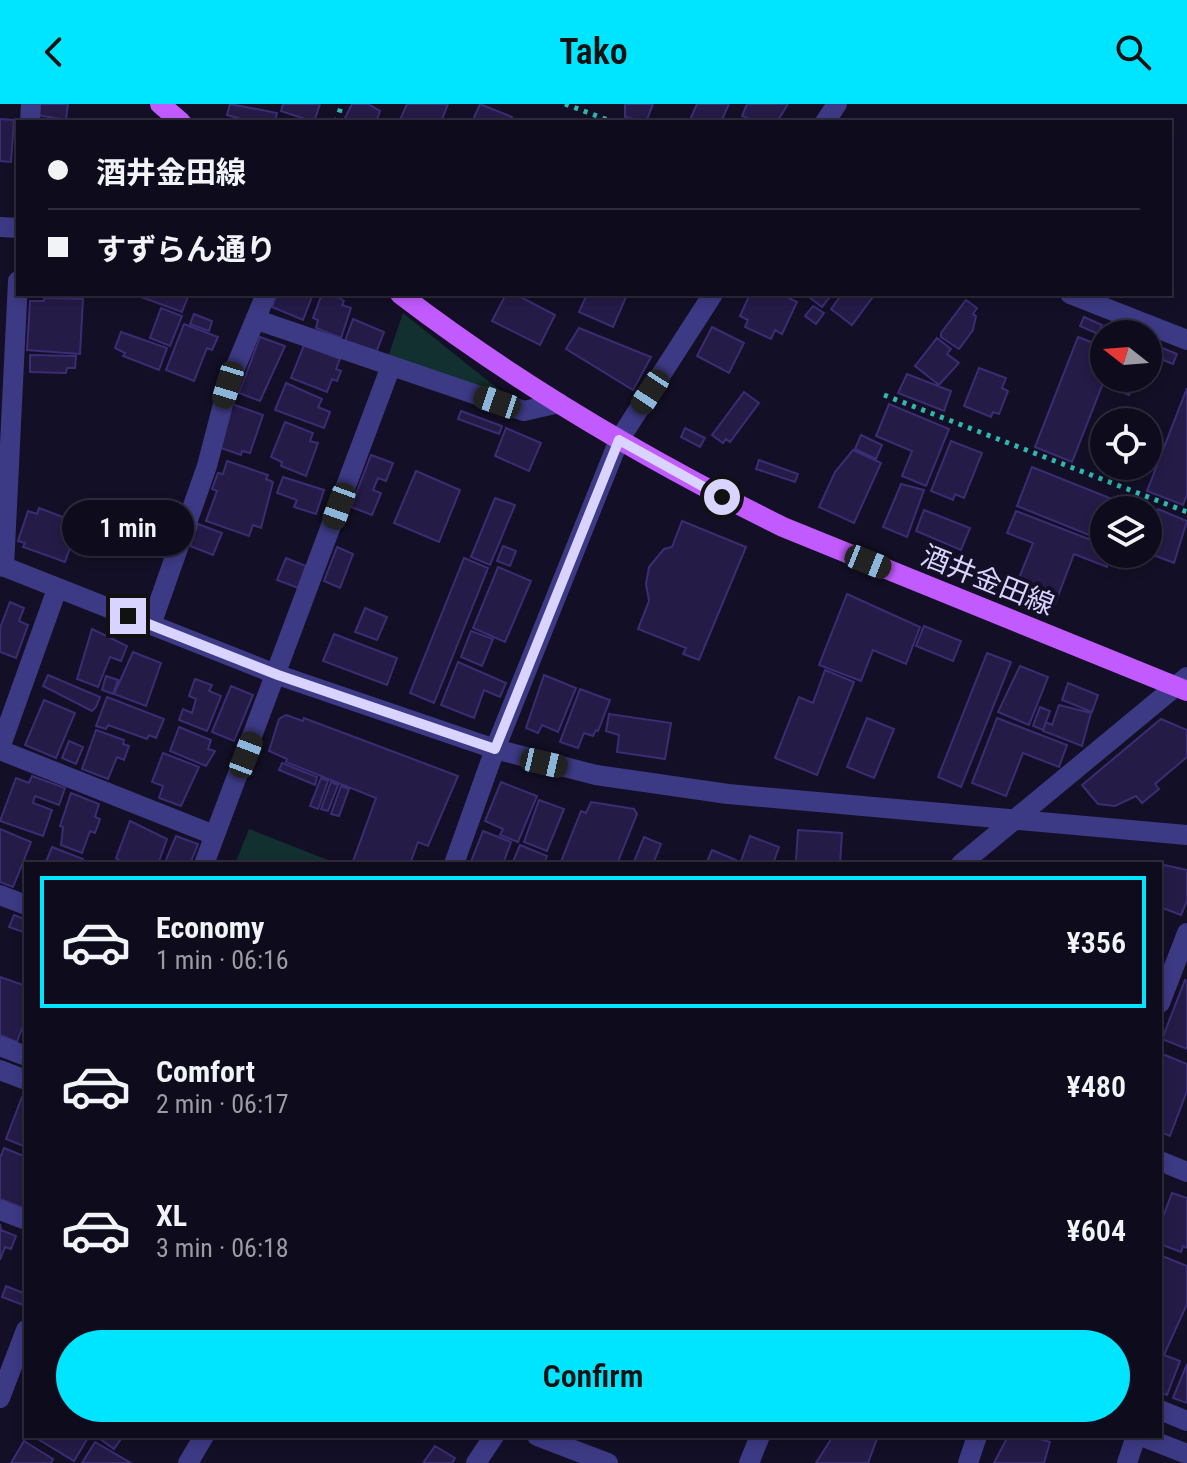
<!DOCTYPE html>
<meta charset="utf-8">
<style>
:root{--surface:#0e0b1c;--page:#1c1929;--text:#f1f3f6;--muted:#9b9ba3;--line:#2e2b3b;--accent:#00e5ff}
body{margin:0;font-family:"Roboto Condensed","Noto Sans JP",sans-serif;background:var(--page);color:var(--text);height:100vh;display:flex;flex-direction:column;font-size:30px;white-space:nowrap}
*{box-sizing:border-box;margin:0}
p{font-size:26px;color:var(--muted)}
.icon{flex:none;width:44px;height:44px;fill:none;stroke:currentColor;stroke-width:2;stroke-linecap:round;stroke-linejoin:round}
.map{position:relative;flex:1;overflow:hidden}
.side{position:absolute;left:24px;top:758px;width:1138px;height:576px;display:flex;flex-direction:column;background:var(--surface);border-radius:0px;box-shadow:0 4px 12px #0003,0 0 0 2px var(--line)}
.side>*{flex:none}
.hud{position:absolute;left:16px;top:16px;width:1156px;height:176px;border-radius:0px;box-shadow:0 4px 12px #0003,0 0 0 2px var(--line);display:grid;align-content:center;height:176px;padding:0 32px;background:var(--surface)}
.needle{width:52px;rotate:287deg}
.buttons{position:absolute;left:1090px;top:216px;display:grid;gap:16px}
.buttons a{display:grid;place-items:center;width:72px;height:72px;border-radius:50%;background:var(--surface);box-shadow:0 4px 12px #0003,0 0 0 2px var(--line);font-size:40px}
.end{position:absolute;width:36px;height:36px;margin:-18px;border:10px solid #d9d4ff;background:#111;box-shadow:0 0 0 4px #111}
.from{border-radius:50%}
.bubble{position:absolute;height:56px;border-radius:28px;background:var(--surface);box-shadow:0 4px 12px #0003,0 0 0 2px var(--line);font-size:26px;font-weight:600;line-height:56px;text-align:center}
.car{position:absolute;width:24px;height:48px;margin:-24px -12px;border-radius:10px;box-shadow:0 0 6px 2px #0007;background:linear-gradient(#222 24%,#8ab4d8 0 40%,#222 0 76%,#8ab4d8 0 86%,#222 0)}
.hud b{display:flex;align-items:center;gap:28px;height:76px;font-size:30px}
.hud b+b{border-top:2px solid var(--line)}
.hud i{width:20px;height:20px;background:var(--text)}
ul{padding:14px 0 0;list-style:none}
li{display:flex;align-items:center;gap:24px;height:132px;margin:0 16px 12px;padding:0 16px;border:4px solid transparent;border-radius:0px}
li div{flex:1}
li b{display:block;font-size:30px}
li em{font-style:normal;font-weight:600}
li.on{border-color:var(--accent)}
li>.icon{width:72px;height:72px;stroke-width:1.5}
.primary-button{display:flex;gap:16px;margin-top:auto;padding:16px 32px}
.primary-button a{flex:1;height:92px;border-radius:48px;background:var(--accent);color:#111;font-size:32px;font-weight:600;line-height:92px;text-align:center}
header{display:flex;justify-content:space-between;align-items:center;height:104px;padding:0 32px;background:var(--accent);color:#111;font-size:36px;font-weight:600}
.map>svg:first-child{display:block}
.green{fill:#12302f}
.building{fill:#241b47;stroke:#3b2d73;stroke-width:2}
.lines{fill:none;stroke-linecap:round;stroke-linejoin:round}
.path{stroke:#2fb8b0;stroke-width:5;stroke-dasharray:4 6;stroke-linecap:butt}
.minor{stroke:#3d3a85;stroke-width:20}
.major{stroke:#c25bff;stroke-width:20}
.route{stroke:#d9d4ff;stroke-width:10}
.labels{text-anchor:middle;stroke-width:8;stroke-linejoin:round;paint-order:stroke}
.street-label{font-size:28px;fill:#d9d4ff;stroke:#130f26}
</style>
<header><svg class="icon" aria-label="back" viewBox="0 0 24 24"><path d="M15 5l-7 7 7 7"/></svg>Tako<svg class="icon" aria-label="search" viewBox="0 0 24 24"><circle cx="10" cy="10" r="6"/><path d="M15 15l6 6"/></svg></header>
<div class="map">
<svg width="1187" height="1359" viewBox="0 0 1187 1359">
<rect width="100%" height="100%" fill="#130f26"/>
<path class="green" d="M403,209L502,288V293L388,253Z
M249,725L333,758L332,760H235Z"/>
<path class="building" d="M39,0H68L66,16L37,11Z
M230,0L277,9L275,18H252L227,11Z
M283,0H320L314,18L281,7Z
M352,0H368L380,7L376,18H343Z
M407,0H448L441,18H399Z
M480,0L512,13L510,18H472Z
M625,0H653L646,18L625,13Z
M697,0H729L721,18H689Z
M747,0H788L777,18H757L742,12Z
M0,15L14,16L11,58L0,57Z
M133,190H189L182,208Z
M277,190H313L303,216L272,203Z
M322,190H334L344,197L342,201L351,204L341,234L316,224L318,216L313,214Z
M506,190H515L555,211L540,241L492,217Z
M587,190L627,191L613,223L579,208Z
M750,190H781L797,198L782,230L775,226L771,235L745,223L748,216L740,212Z
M811,190H832L822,203L809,193Z
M842,190H875L852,221L831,205Z
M44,194L83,195L80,250L27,246L30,197H44Z
M966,196L977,204L973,210L976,212L973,226L959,245L941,233V229Z
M813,202L824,209L816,220L805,212Z
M161,204L182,212L170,242L150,234Z
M194,210L212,217L209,227L190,220Z
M1084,213L1102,221L1098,230L1080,222Z
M353,215L384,228L374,254L345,237Z
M184,220L218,233L212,246L207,244L194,277L166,266Z
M712,223L744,239L729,269L697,252Z
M579,224L651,253L633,286L566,245Z
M121,228L167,244L159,266L123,252L125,249L115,244Z
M260,233L285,242L260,297L239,289Z
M1078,233L1104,243L1105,274L1072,358L1035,343Z
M937,234L951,245L947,250L959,259L939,281L915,262Z
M1148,238L1177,250L1173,260L1148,250Z
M304,241L340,255L336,265L341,267L337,277L332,275L327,288L291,274Z
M30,251L76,252L75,264H67L66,269L30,268Z
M979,264L1006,274L1002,284L1008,287L999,310L993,308L991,313L964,302Z
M907,270L951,287L944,307L898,289Z
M1120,274L1133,279L1129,291L1115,286Z
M286,279L322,295L318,303L330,308L324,324L275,306Z
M1187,284V390L1183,401L1147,387Z
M744,288L759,299L730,338L726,335L723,339L712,331Z
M232,300L263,311L250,349L242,347L241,351L218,343Z
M889,300L949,325L926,382L902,372L912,347L876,332Z
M461,307L502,322L499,330L458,315Z
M285,318L313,329L310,337L318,339L306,372L281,362L282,358L271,353Z
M506,324L541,339L529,367L495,352Z
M685,324L705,334L700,343L681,333Z
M861,331L882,341L876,355L855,345Z
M951,337L982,349L964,394L955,390L953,396L931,387Z
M853,346L881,359L854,419L819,403L835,368Z
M371,351L393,359L386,377L378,374L373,386L381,389L372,411L351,403Z
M759,356L798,370L795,378L756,365Z
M227,357L268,371L266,375L273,378L261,424L253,421L249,432L206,417L217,387L212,385L218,369L223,370Z
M1032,363L1117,397L1113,406H1104V437L1017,402Z
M416,367L460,386L439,438L394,419Z
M283,373L324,386L316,410L294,403L297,396L277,389Z
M901,380L924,386L907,433L883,423Z
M495,394L515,401L490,461L471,453Z
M39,404L79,419L65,458L23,443L25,439L18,437L28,407L37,410Z
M1158,405L1187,417L1174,459L1148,449V430Z
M924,406L970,424L961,446L916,427Z
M1016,407L1104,441V450H1112L1107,463L1074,450L1055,500L1015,484L1033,439L1007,429Z
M682,417L746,443L699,556L683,550L686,544L638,525L649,497L646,480L649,463L664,445L672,443Z
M198,420L222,429L213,451L190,442Z
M503,442L516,447L510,462L497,457Z
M337,443L353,450L340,484L324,477Z
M286,454L306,462L298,484L277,476Z
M464,454L488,464L434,599L410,589Z
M498,463L531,477L505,538L473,524Z
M847,490L920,523L906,560L873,546L861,577L819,561Z
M10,498L24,504L19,517L28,521L16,554L0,548V524Z
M365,504L387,513L377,536L355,528Z
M924,522L961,537L953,557L916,542Z
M92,525L127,542L121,557L110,553L98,583L77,575Z
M471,527L493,535L482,562L461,553Z
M334,530L397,554L387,581L323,557Z
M133,548L161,559L146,602L114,590Z
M987,549L1011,558L961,683L938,673Z
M458,558L506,579L500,593L484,586L474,614L441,601Z
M1020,562L1048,573L1029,621L998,608Z
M825,566L854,578L817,671L775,654L799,593L813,599Z
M48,571L100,593L96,603L92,607L43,582Z
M544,571L576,584L558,628L542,621L538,629L526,624Z
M106,572L118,576L113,590L102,586Z
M195,575L212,581L209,587L221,592L207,627L179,616L183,605L192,609L196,595L189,592Z
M1068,579L1098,591L1092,608L1062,596Z
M231,582L253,591L234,637L212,628Z
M580,585L610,596L598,627L596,626L593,632L584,629L578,644L560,638Z
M107,593L164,615L156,634L149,631L147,635L108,621L106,625L96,622Z
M44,596L75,609L56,654L25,641Z
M1059,601L1091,609L1082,642L1043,627L1046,618L1052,621Z
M1040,603L1050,607L1043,626L1033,622Z
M609,610L671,619L665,655L617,648L619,631L606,627Z
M286,611L303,617L304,614L458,672L428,742L418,738L410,760H352L376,694L286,658L287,655L269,647L279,615Z
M867,614L894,625L874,674L847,663Z
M997,614L1067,641L1059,663L1023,649L1006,692L972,679Z
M1161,615L1187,626V653L1155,680L1159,685L1142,699L1136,692L1115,702L1098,700L1082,681Z
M179,623L211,636L208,645L215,647L206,662L170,647Z
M96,626L124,636L123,640L129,642L124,656L117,653L108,675L82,665Z
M69,637L83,643L76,660L62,654Z
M163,649L199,663L181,702L159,694L163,682L152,678Z
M282,659L317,673L315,681L279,666Z
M32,672L65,684L59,701L35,692L33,699L52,706L43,732L0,717L16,674L29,679Z
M321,674L328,677L318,705L310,702Z
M331,678L338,681L328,707L321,705Z
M501,678L537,692L518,738L500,731L503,725L485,717Z
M341,682L349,685L339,712L331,710Z
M71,689L99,700L95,713L100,715L95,729L90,727L82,749L61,741L63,723L60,722Z
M539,696L564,705L547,747L524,738Z
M591,698L634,705L637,710L617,760H560L581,707L586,709Z
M130,717L167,735L158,760H125L116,754Z
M0,725L31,738L13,783L0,778Z
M798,726L842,729L840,760L796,757Z
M483,727L511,738L503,760H470Z
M176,732L198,740L190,760L165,758Z
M750,732L779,743L773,760H740Z
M644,733L661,740L653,760H633Z
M520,741L547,752L544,760H512Z
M52,743L83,755L81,760H45Z
M712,746L736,756L734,760H706Z
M1160,760L1187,766V797L1181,811L1160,803Z
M14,811L26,816V829L9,823Z
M0,873L26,882V913L17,938L0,931Z
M1185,876L1187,877V945L1162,935Z
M1160,949L1187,960V987L1170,1032L1160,1028Z
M22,993L26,995V1043L6,1035Z
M4,1044L26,1053V1105L0,1095V1054Z
M1172,1089L1187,1094V1144L1183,1142L1181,1148L1160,1140V1121Z
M0,1120L1,1126L16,1132L11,1145L5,1143L0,1156Z
M1160,1151L1187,1162V1200L1164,1251L1180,1257L1167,1291L1160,1288Z
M6,1182L26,1190L23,1201L2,1193Z
M1187,1260V1299L1173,1294Z
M33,1332H89L74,1357Z
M96,1332H123L114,1345Z
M833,1332H878L868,1359H816Z
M1008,1332H1029L1050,1338L1044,1359H994Z
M24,1337L53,1355L51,1359H11Z
M95,1338L131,1359H82Z
M435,1342L455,1354L452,1359H423Z"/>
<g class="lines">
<path class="path" d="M565,0L613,18
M336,18L342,0
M884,291L1187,408"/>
<path class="minor" d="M30,18L31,0
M825,18L837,0
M0,123L18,124
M1070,190L1187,236
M257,216L524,307L559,299
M0,461L278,571L495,645L596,671L728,690L1187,731
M4,463L18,177
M151,521L207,362L228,281L266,190
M0,644L57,485
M0,646L214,731
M204,760L391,262
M454,760L495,645L619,336L713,190
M961,760L1187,573
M0,791L26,801
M1160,899L1187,829
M0,942L26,952
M0,966L26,976
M1160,1057L1187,1068
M0,1106L26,1116
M0,1294L26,1226
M1160,1306L1187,1317
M537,1332L608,1359
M1141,1332L1187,1350
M188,1359L204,1332
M476,1359L494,1332
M749,1359L760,1332
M968,1359L977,1332
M1127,1359L1136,1332"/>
<path class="major" d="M160,0L181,18
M400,190C519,281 649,357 783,423L1187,587"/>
</g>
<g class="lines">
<path class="route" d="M128,512L278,571L495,645L619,336L722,393"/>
</g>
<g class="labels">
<g class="street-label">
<text transform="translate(988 476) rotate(22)" y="10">酒井金田線</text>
</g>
</g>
</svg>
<div class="buttons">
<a><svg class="needle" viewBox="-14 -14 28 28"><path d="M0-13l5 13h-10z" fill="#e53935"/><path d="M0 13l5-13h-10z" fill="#9b9ba3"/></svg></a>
<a><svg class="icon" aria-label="locate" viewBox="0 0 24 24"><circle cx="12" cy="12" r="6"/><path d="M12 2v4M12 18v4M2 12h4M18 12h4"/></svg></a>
<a><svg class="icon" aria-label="layers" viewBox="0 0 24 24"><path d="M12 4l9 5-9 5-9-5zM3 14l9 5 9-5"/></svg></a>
</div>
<i class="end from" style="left:722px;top:393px"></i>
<i class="end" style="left:128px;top:512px"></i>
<div class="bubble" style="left:62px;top:396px;width:132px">1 min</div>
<i class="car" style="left:228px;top:281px;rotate:197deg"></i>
<i class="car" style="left:650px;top:288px;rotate:213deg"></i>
<i class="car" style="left:497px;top:298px;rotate:289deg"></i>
<i class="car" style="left:339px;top:402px;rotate:200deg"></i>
<i class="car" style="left:868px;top:458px;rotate:112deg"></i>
<i class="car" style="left:246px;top:651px;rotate:21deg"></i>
<i class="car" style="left:544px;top:659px;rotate:103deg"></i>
<div class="hud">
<b><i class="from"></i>酒井金田線</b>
<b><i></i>すずらん通り</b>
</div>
<section class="side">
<ul>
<li class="on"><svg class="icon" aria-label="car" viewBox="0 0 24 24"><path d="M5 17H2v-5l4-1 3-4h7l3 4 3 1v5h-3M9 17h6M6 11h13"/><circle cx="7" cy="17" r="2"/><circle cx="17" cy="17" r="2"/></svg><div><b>Economy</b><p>1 min · 06:16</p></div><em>¥356</em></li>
<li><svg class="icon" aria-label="car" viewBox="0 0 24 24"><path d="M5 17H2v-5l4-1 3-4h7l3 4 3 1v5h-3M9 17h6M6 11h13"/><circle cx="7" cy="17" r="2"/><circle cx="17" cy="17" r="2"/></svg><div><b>Comfort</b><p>2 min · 06:17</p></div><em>¥480</em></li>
<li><svg class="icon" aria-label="car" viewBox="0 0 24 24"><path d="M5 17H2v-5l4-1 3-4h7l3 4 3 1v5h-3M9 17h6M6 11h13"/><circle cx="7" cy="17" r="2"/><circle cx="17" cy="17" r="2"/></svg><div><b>XL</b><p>3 min · 06:18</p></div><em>¥604</em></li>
</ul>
<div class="primary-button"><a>Confirm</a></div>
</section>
</div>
